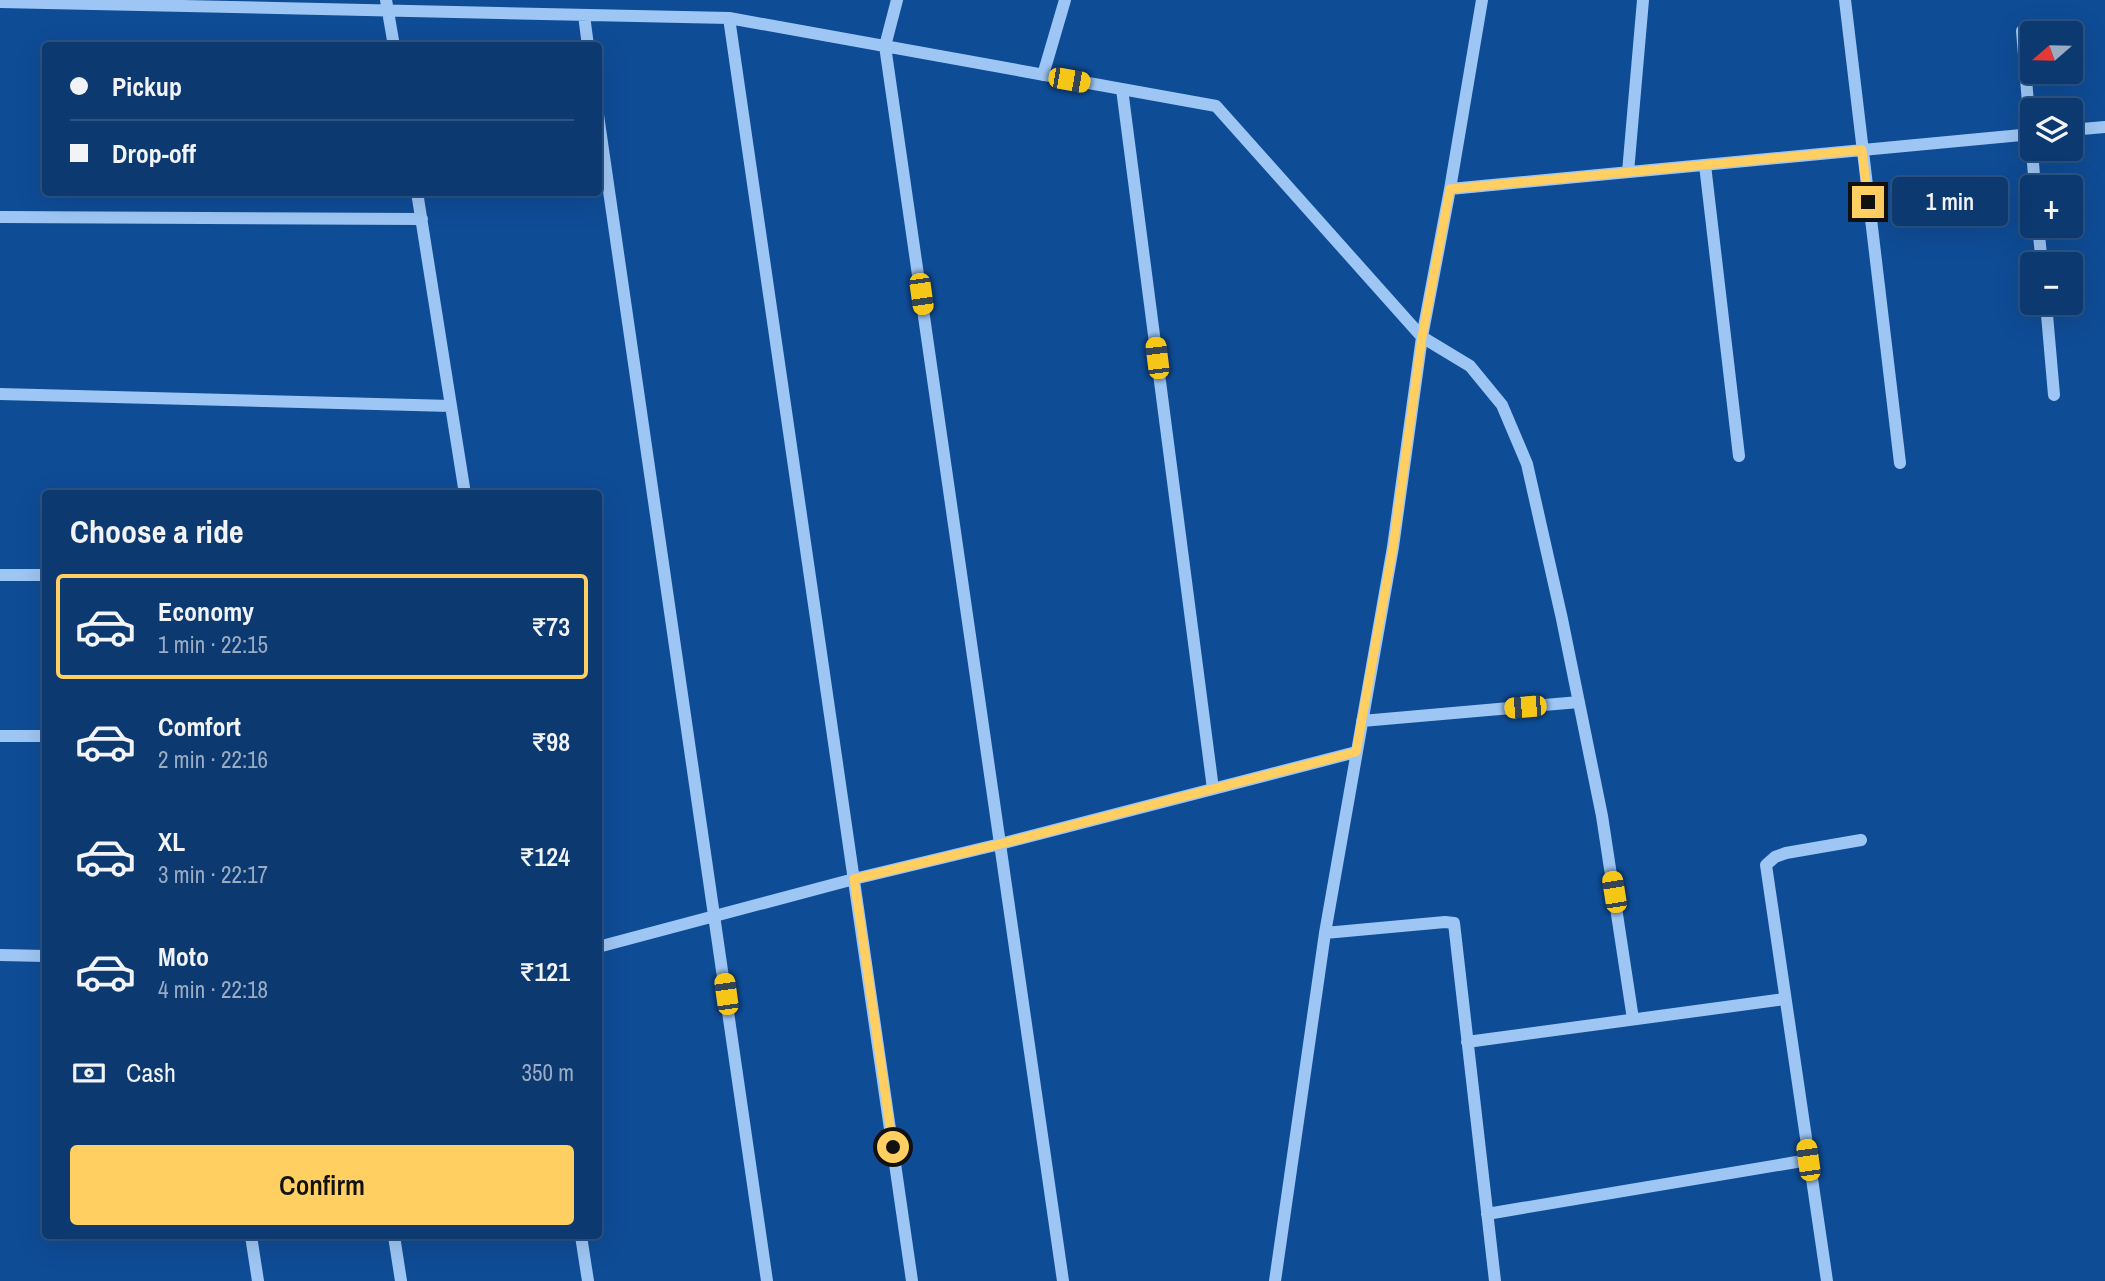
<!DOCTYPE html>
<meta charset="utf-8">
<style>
:root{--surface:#0b3970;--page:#144075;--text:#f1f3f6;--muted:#9aacc3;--line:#2b5383;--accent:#ffcf62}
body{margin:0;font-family:"Archivo Narrow",sans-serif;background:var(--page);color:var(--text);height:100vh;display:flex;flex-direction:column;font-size:26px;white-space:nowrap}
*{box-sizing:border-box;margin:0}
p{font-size:23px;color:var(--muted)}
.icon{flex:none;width:38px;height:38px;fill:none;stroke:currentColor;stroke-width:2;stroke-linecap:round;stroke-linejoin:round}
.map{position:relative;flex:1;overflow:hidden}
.sheet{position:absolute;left:42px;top:490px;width:560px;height:749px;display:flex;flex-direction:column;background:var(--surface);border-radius:7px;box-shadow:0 7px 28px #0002,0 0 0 2px var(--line)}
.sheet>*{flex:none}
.top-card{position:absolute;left:42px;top:42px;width:560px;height:154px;border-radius:7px;box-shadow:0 7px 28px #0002,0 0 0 2px var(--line);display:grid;align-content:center;height:154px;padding:0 28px;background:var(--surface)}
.needle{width:46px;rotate:250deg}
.fabs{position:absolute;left:2020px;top:21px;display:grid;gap:14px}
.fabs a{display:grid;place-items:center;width:63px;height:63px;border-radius:7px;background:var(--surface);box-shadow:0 7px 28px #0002,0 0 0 2px var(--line);font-size:35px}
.end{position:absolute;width:32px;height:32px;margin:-16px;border:9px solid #ffcf62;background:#111;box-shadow:0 0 0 4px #111}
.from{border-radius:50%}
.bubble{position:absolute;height:49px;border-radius:7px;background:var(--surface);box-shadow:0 7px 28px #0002,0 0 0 2px var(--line);font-size:23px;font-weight:600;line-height:49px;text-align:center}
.car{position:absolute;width:21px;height:42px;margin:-21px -10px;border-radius:9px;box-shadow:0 0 5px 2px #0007;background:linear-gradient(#f5c518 24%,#345 0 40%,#f5c518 0 76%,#345 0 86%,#f5c518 0)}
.top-card b{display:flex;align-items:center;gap:24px;height:66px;font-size:26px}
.top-card b+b{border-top:2px solid var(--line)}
.top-card i{width:18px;height:18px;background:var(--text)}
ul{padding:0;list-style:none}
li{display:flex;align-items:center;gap:21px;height:105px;margin:0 14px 10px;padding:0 14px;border:4px solid transparent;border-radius:7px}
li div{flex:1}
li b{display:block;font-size:26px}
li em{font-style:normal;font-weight:600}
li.selected{border-color:var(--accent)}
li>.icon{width:63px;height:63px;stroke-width:1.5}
h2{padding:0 28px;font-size:32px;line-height:84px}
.pay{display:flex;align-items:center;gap:18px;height:77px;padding:0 28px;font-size:26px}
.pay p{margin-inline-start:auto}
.cta{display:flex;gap:14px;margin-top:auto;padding:14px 28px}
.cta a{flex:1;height:80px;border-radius:7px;background:var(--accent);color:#111;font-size:28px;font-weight:600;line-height:80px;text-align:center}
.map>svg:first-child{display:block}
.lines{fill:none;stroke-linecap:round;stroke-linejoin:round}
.minor{stroke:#9ec6f4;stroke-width:12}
.route{stroke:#ffcf62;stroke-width:9}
</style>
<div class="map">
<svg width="2105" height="1281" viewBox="0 0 2105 1281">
<rect width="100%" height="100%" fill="#0f4c96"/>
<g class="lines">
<path class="minor" d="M386,0L394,46
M897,0L885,46L1063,1281
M1845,0L1900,463
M0,2L729,18
M584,15L588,46
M2022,31L2035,187
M1043,75L1065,0
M1122,89L1213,789
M598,115L767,1281
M2070,130L2105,127
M1705,165L1739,456
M1628,172L1643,0
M1450,189L2032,134
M417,192L465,494
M0,217L422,219
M2038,226L2042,264
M2046,303L2054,395
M0,394L451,406
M0,575H46
M1362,721L1579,702
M0,736H46
M1325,933L1445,922L1454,923L1495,1281
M598,947L854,879L1000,844L1356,752
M0,955L46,956
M1467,1042L1785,999
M1487,1214L1808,1160
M251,1236L258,1281
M394,1236L401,1281
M581,1236L588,1281
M912,1281L729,18L1216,106L1422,337L1470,366L1502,405L1527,464L1562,619L1602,816L1633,1019
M1275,1281L1325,933L1393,547L1422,337L1450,189L1482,0
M1827,1281L1766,865L1775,857L1786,853L1861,840"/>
</g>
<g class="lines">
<path class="route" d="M893,1147L854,879L1000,844L1356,752L1393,547L1422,337L1450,189L1862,150L1868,202"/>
</g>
</svg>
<div class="fabs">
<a><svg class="needle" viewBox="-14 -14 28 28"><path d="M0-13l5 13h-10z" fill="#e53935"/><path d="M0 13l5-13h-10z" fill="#9aacc3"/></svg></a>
<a><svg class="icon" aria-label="layers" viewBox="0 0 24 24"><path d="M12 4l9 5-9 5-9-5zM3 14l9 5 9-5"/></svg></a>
<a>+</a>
<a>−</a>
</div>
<i class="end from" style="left:893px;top:1147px"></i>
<i class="end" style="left:1868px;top:202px"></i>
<div class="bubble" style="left:1892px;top:177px;width:116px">1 min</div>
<i class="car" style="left:1069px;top:80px;rotate:100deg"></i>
<i class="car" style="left:921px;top:294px;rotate:172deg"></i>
<i class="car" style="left:1157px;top:358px;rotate:353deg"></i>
<i class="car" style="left:1525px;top:707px;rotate:265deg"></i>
<i class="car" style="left:1614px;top:892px;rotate:351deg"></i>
<i class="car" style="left:726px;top:994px;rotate:352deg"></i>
<i class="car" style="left:1808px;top:1160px;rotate:352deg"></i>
<div class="top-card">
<b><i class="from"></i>Pickup</b>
<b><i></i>Drop-off</b>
</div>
<section class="sheet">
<h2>Choose a ride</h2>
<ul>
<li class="selected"><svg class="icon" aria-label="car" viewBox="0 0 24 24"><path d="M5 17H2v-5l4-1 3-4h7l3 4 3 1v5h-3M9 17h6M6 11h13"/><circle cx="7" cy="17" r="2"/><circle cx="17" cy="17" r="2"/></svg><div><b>Economy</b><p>1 min · 22:15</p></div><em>₹73</em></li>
<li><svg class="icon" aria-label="car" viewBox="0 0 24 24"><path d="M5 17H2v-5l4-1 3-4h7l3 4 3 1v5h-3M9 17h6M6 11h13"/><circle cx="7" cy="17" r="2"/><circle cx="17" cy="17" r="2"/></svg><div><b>Comfort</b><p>2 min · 22:16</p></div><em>₹98</em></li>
<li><svg class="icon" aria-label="car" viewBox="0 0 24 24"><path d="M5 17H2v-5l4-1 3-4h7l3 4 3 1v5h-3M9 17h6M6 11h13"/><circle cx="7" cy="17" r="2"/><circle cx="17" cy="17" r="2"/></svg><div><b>XL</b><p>3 min · 22:17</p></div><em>₹124</em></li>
<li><svg class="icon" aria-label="car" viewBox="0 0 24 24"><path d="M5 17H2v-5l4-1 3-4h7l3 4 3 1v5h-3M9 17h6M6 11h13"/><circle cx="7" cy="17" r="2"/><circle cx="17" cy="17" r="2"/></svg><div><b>Moto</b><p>4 min · 22:18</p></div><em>₹121</em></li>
</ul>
<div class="pay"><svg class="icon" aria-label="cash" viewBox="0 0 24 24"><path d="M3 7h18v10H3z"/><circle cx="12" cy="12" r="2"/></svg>Cash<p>350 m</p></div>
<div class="cta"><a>Confirm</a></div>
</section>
</div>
